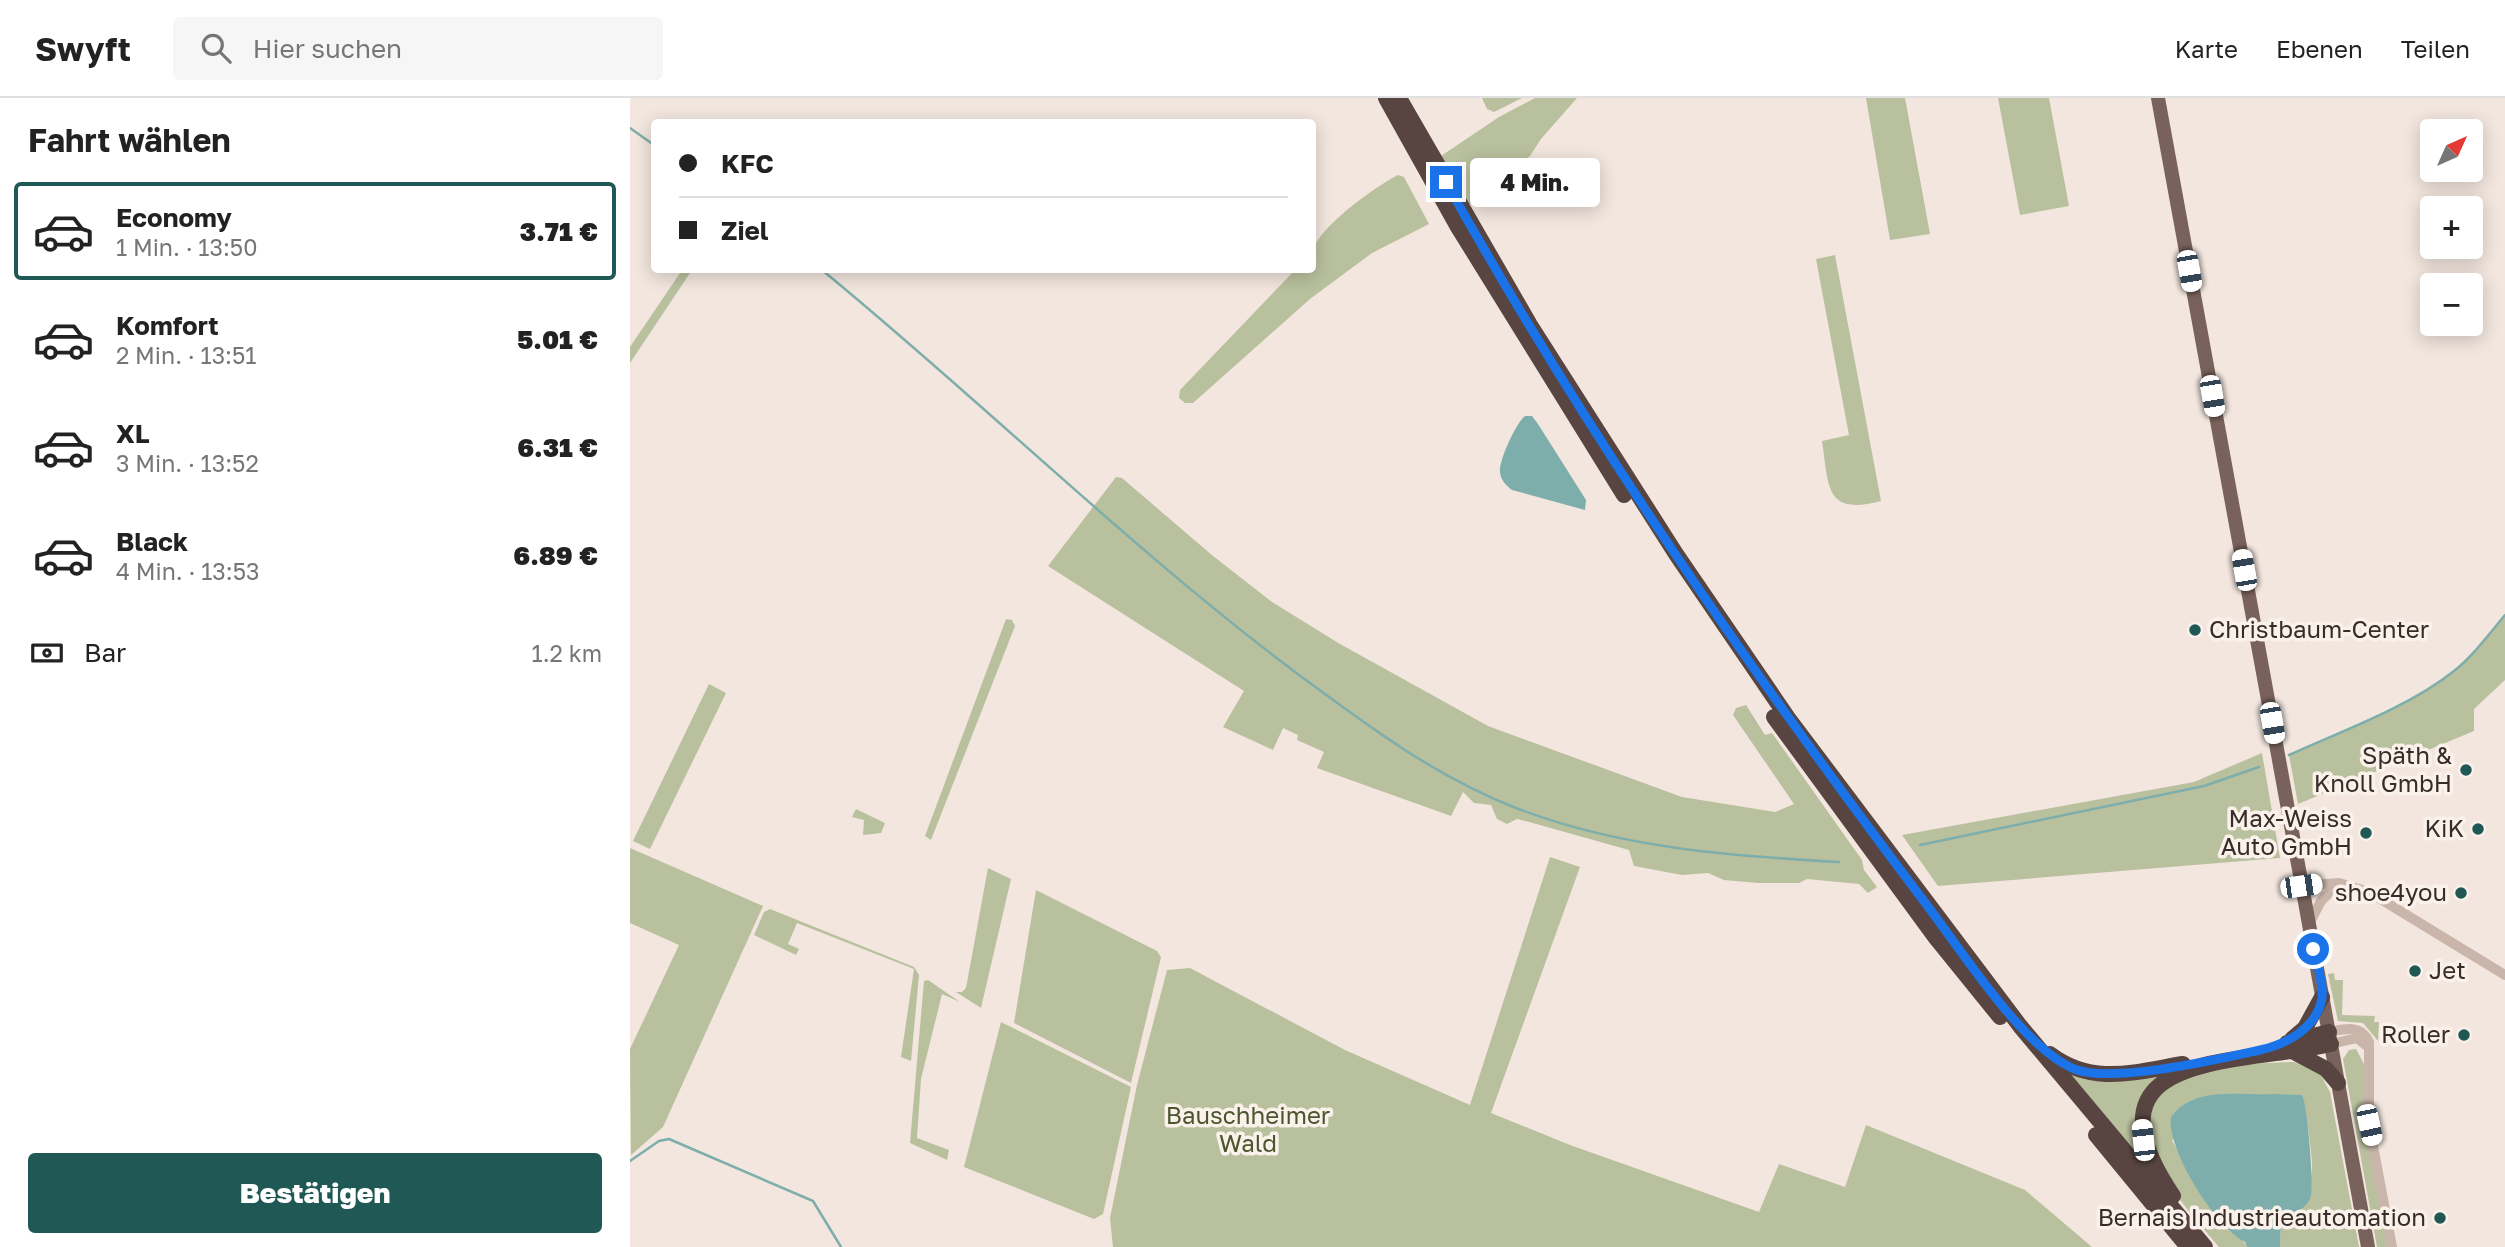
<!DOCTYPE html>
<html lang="de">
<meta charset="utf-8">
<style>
:root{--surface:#fff;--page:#f6f6f6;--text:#222;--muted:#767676;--line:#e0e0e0;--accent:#205855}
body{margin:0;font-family:"Golos Text",sans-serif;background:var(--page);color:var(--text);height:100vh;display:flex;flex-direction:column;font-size:26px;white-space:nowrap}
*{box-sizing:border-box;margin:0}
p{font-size:23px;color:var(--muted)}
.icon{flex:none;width:38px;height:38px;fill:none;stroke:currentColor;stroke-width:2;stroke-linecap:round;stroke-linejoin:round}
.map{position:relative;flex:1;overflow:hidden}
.sheet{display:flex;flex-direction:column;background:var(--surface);width:630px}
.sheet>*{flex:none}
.top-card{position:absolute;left:21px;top:21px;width:665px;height:154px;border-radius:7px;box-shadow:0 4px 18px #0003;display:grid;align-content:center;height:154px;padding:0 28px;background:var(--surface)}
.needle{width:46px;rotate:45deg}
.fabs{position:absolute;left:1790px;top:21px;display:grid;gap:14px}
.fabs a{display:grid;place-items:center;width:63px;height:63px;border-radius:7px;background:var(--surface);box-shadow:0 4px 18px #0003;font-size:35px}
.end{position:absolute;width:32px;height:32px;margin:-16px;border:9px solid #1a73e8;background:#fff;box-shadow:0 0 0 4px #fff}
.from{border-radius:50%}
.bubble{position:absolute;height:49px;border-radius:7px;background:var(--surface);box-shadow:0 4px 18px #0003;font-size:23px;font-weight:800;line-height:49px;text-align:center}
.car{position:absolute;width:21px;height:42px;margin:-21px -10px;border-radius:9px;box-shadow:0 0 5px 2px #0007;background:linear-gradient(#fff 24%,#345 0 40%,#fff 0 76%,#345 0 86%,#fff 0)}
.top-card b{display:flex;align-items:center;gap:24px;height:66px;font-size:26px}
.top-card b+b{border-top:2px solid var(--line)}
.top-card i{width:18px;height:18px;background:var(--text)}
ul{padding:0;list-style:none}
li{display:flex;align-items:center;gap:21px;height:98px;margin:0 14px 10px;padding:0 14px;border:4px solid transparent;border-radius:7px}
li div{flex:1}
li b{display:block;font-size:26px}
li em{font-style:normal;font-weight:800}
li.active{border-color:var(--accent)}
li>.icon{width:63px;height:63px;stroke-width:1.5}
h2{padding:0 28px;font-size:32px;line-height:84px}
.pay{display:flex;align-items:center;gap:18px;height:77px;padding:0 28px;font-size:26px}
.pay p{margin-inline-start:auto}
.cta{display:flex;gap:14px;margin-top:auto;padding:14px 28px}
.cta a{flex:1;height:80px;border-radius:7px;background:var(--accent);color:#fff;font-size:28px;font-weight:800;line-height:80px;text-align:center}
header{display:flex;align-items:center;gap:42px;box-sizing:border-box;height:98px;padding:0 35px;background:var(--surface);border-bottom:2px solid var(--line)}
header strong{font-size:33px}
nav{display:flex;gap:38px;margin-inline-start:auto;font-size:24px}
.search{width:490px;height:63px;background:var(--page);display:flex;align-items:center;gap:18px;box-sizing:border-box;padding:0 24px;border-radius:7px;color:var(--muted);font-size:26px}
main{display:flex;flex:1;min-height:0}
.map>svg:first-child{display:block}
.green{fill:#b9c09e}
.water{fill:#7eaeab;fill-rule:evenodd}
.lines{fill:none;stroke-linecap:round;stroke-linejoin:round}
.stream{stroke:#7eaeab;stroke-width:2.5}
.minor{stroke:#cab5aa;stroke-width:10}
.major{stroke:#79625b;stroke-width:14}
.highway{stroke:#584541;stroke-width:16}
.route{stroke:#1a73e8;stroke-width:9}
.poi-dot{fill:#205855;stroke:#f9f1ea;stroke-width:2.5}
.labels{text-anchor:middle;stroke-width:7;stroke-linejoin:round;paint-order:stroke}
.poi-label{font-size:24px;fill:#372c29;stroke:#f9f1ea;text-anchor:end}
.park-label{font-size:24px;fill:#4b552e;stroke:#f9f1ea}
</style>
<header>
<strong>Swyft</strong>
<div class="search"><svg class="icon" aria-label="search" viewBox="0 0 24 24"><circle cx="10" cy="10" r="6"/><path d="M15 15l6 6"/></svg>Hier suchen</div>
<nav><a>Karte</a><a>Ebenen</a><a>Teilen</a></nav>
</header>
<main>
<section class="sheet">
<h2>Fahrt wählen</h2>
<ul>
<li class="active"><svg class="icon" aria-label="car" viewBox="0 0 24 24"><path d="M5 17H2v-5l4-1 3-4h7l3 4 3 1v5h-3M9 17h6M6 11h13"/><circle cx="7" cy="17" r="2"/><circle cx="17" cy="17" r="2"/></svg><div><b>Economy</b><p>1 Min. · 13:50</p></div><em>3.71 €</em></li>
<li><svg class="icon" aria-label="car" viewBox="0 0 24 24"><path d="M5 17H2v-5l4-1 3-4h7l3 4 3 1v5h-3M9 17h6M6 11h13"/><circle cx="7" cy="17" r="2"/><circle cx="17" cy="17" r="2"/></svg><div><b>Komfort</b><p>2 Min. · 13:51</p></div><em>5.01 €</em></li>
<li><svg class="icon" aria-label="car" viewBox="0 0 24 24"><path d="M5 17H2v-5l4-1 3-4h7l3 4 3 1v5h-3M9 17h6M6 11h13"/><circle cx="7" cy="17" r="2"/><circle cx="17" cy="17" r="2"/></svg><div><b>XL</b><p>3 Min. · 13:52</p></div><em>6.31 €</em></li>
<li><svg class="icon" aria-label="car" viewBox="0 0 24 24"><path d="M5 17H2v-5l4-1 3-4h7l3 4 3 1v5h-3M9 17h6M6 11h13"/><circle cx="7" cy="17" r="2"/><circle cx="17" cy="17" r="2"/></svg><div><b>Black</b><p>4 Min. · 13:53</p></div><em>6.89 €</em></li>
</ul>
<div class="pay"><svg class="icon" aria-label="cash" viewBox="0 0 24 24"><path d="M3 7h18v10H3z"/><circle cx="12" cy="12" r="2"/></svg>Bar<p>1.2 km</p></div>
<div class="cta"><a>Bestätigen</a></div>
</section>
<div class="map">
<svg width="1875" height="1149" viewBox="0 0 1875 1149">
<rect width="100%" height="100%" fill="#f2e6de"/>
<path class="green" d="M852,0H892L864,14L857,11Z
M905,0H947L911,41L900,58L839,107L811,58L869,19Z
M1236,0H1275L1300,136L1260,142Z
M1368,0H1419L1439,108L1390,117Z
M768,77L774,79L799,126L742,155L680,201L563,305H555L549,300L550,292L665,172H682C682,166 682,160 682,155C687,130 746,88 768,77Z
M1205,157L1251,403C1194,418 1199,388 1192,343L1219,337L1186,161Z
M52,172H62L0,265V249Z
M486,379L492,380L583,458L642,504L710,546L858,628L1052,699L1145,714L1164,706L1103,617L1106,610L1116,607L1135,637L1142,635L1232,762L1234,772L1247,789L1238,795L1229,786L1177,781L1169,785H1128L1094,782L1078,775L1052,777L1004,768L999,752L899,724L887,721L877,726L867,721L861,707L844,705L833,694L821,718L687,670L694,654L667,642L668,637L653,630L643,652L593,629L614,593L418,468Z
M1875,517V582L1844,611V633L1668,706L1659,657C1712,633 1779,609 1824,573C1844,557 1859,536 1875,517Z
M376,521L382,522L385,528L301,742L295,738Z
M79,586L96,595L20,751L3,743Z
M1632,655L1650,760L1308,788L1272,737L1564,684Z
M226,711L255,725L251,735L233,737L234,722L222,719Z
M0,750L133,808L33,1029L1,1057L0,951L49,847L0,825Z
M920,759L950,769L861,1015L940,1047L1129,1114L1149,1066L1215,1089L1236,1027L1395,1092L1462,1149H483L480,1120L507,987L537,872L560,870L715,952L840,1007Z
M358,770L381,781L351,910L326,894H332L336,890Z
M406,792L527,853L531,859L501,985L384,925Z
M140,811L284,869L289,877L281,963L271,959L284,871L167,825L158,846L169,851L166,857L124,837L134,814Z
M1704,875L1705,882H1713L1712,917L1745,918L1744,924H1749L1748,943L1733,925L1708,923L1698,876Z
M298,882L330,904L312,896L291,981L287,1040L319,1052L317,1062L280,1045L294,883Z
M371,924L501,989L473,1116L464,1121L334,1069Z
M1726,951L1736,970L1759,1149H1747L1713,961L1719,952Z
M1424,963L1441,973L1548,969C1504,1022 1499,1012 1523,1080Z
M1664,964L1688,972L1700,994L1729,1149H1650L1651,1126L1671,1113C1674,1100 1682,1083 1682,1069C1683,1061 1675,1004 1672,997L1608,998L1542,1042C1557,1071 1572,1102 1593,1127C1600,1135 1613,1139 1617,1149H1589C1565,1120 1534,1088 1522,1051C1495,969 1612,965 1664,964Z
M1632,1113L1643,1114V1123L1624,1129L1620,1122Z"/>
<path class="water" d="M895,318H902L908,326L956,402L955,412L882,392C876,387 871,383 870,374C869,362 886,325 895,318Z
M1644,996L1672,997C1677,1003 1685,1091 1680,1101C1674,1113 1661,1117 1651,1126L1650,1149H1617L1615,1144C1586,1130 1536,1051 1541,1019C1565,987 1608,998 1644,996ZM1638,1112L1645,1118L1637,1127L1624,1129L1620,1125L1624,1117Z"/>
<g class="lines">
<path class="stream" d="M0,30L24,47
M192,172C353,304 502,452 669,577C738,628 806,679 886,710C989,750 1100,758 1209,764
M1659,657C1712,633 1779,609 1824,573C1844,557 1859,536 1875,517
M1290,747L1574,688L1629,669
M0,1063L29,1043L39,1041L183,1103L211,1149"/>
<path class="minor" d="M1671,788L1709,785L1739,794L1875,877
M1679,826L1691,803L1709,785
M1699,934C1715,931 1731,926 1739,944V1027L1762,1149
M1701,946L1727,940L1738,949"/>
<path class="major" d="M1528,0L1738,1149"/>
<path class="highway" d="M756,0L828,129L994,397
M769,0L900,227L1046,456L1158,620L1390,928L1575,1149
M1144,619L1306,840L1370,919
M1662,941L1675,930L1692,899
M1657,945L1699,934
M1664,954L1696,971L1708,985
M1420,956C1462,988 1505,974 1553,966
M1466,1037L1558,1149
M1543,1098C1445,952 1608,967 1701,946"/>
</g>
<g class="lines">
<path class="route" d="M816,84C956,336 1122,576 1296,806C1332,853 1390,946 1442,970C1478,987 1589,961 1630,952C1657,946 1687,930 1692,900C1694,886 1686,864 1683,851"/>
</g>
<g class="poi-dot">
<circle cx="1565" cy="532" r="7"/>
<circle cx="1836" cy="672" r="7"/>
<circle cx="1848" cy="731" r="7"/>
<circle cx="1736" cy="735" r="7"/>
<circle cx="1831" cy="795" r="7"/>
<circle cx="1785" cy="873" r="7"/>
<circle cx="1834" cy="937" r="7"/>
<circle cx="1810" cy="1120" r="7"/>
</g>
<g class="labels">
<g class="poi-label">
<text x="1579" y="540" text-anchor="start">Christbaum-Center</text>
<text x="1822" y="666">Späth &amp;<tspan x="1822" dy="28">Knoll GmbH</tspan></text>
<text x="1722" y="729">Max-Weiss<tspan x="1722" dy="28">Auto GmbH</tspan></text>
<text x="1834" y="739">KiK</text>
<text x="1817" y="803">shoe4you</text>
<text x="1799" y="881" text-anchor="start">Jet</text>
<text x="1820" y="945">Roller</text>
<text x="1796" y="1128">Bernais Industrieautomation</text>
</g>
<g class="park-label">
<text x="618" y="1026">Bauschheimer<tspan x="618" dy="28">Wald</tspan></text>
</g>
</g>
</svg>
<div class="fabs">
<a><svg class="needle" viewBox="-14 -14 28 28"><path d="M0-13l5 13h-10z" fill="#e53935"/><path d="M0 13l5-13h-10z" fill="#767676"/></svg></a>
<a>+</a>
<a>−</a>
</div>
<i class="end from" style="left:1683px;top:851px"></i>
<i class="end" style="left:816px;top:84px"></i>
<div class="bubble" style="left:840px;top:60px;width:130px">4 Min.</div>
<i class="car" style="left:1559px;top:173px;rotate:170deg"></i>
<i class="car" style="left:1582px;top:298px;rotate:170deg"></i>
<i class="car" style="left:1614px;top:472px;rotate:350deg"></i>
<i class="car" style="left:1642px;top:625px;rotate:170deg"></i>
<i class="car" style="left:1671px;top:788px;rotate:82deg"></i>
<i class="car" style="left:1739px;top:1027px;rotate:168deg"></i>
<i class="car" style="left:1513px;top:1042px;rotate:354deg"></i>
<div class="top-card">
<b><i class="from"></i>KFC</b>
<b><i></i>Ziel</b>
</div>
</div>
</main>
